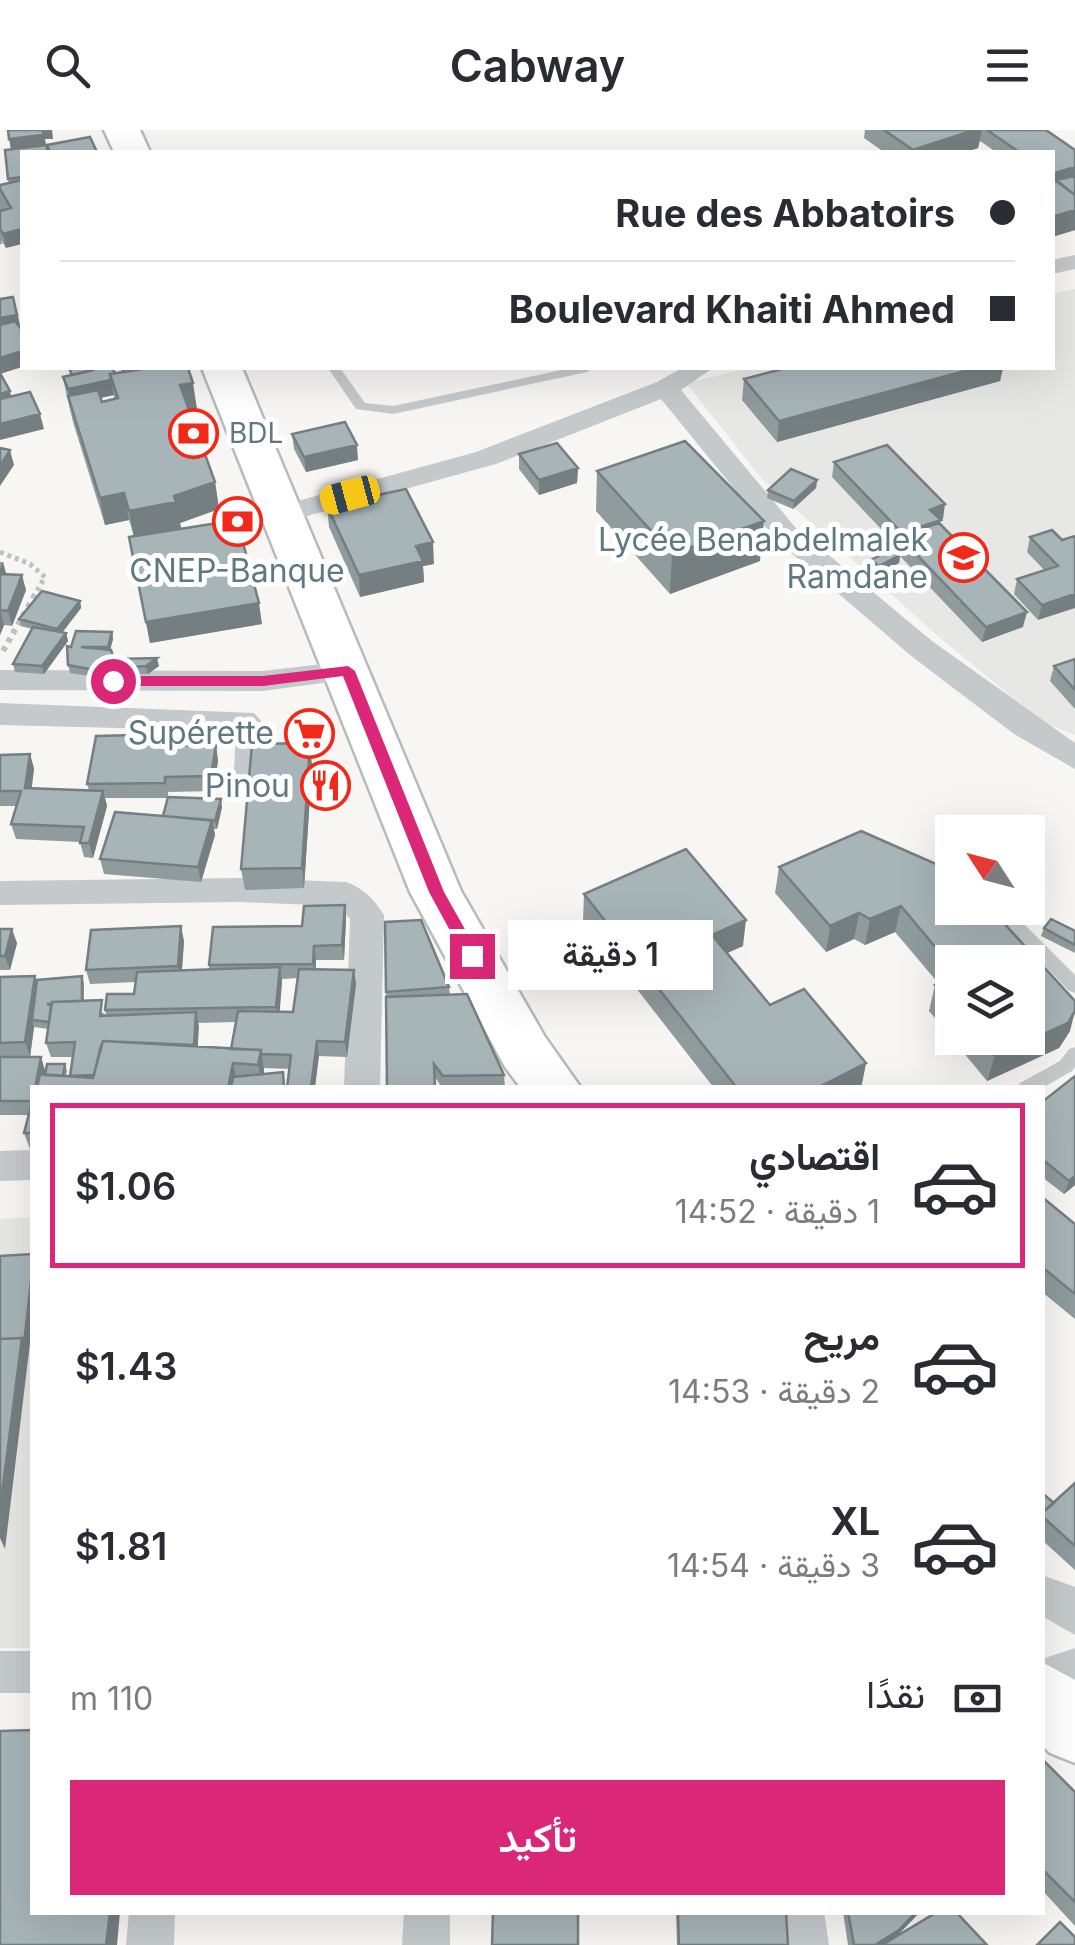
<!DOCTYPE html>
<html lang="ar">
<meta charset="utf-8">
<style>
:root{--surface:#fff;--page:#f7f7f7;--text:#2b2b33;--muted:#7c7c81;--line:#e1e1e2;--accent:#db2777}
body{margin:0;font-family:Inter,Vazirmatn,sans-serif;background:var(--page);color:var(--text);direction:rtl;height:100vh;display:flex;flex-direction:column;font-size:38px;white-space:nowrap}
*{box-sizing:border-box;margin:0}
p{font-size:32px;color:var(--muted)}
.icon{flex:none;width:55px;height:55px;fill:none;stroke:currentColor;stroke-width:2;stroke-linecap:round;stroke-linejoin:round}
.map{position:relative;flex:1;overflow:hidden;direction:ltr}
.drawer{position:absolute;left:30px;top:955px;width:1015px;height:830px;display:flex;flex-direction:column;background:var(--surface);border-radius:0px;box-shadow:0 10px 40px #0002;direction:rtl}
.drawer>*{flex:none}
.guide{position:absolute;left:20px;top:20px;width:1035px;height:220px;border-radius:0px;box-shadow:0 10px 40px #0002;direction:rtl;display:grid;align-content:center;height:220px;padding:0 40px;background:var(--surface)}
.needle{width:65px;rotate:306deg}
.controls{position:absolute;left:935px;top:685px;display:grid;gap:20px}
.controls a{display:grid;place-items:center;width:110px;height:110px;border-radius:0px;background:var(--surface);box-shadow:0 10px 40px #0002;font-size:50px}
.end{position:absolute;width:45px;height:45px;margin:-22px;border:12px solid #db2777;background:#fff;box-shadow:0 0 0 5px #fff}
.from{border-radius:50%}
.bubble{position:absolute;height:70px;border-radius:0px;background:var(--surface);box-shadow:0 10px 40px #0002;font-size:32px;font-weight:600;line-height:70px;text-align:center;direction:rtl}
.car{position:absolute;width:30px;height:60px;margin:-30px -15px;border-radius:12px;box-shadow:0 0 8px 2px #0007;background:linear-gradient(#f5c518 24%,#345 0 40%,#f5c518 0 76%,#345 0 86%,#f5c518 0)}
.guide b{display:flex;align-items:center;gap:35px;height:95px;font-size:38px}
.guide b+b{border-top:2px solid var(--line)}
.guide i{width:25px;height:25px;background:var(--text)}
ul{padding:18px 0 0;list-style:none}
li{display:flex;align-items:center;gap:30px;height:165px;margin:0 20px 15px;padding:0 20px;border:5px solid transparent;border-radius:0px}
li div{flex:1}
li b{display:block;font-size:38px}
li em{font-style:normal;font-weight:600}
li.selected{border-color:var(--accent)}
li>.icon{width:90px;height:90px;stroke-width:1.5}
.pay{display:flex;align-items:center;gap:25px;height:110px;padding:0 40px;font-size:38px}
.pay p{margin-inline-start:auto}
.primary-button{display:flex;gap:20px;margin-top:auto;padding:20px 40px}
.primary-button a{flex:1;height:115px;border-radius:0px;background:var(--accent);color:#fff;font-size:40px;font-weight:600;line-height:115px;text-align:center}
header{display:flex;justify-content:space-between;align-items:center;height:130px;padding:0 40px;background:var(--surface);font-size:45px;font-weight:600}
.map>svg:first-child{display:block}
.built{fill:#e7e8e6}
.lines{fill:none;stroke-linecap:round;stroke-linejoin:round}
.trunk-casing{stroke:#b6bbbd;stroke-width:5}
.path-far1{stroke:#bdc1c2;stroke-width:5;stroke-dasharray:4 4;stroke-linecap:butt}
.path{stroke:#bdc1c2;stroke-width:6;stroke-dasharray:5 5;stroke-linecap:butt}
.service{fill:#c4c9cc;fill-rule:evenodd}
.minor{fill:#c4c9cc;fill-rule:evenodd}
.trunk{fill:#fff;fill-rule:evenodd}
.wall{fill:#909b9e;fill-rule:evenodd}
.shaded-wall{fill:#757e81}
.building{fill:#a7b4b8;stroke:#757e81;stroke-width:2.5}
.route{fill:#db2777}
.labels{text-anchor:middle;stroke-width:10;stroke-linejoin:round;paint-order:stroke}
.far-poi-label{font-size:28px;fill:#5f7881;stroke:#fff;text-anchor:start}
.poi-label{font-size:32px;fill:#5f7881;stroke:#fff;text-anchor:end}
</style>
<header><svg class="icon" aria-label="menu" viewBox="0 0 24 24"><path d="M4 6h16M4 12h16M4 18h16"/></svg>Cabway<svg class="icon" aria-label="search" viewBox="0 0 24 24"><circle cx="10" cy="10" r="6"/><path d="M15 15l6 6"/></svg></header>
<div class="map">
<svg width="1075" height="1815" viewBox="0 0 1075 1815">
<rect width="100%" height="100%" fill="#f7f6f3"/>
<path class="built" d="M1075,159V605L1042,592L939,507L762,349L686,253L749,238H1052L1053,164Z
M32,1087V1518H0V1089Z"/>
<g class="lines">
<defs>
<path id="trunk" d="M104,0H140L150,22H114Z
M202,238H242L461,761L545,907L581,958H521L505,937L410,762Z
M1042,1532L1075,1550V1633L1050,1623L1042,1615Z"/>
</defs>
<use href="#trunk" class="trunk-casing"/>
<path class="path-far1" d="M0,422L30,434L45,447L34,466"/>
<path class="path" d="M3,521L36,463"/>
<path class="service" d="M328,238H340L365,273L393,276L571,238H593L587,242L393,284L356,279Z
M990,778H1008L1075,845V863L1069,861Z
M1075,917V937L1072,941L1042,958H1017L1020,953L1060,931L1069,919Z"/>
<path class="minor" d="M1075,125V139L1052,144V130Z
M682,238H713L681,260L795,397L932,511L1075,613V639L1014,604L910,525L775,409L661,269L496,334L282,393L272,390L268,384L272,378L476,322L657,252Z
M348,531L359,534L363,541L359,548L263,561L0,560V540L263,541Z
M0,573L254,583L269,599L265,661L260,669L249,672L238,669L233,661L236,601L0,595Z
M240,748L346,752C362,757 375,770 384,785L380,958H344L350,789L338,776L240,772L0,775V751Z
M32,1020V1050L0,1051V1021Z
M1042,1445L1075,1457V1505L1042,1486Z
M1075,1518V1563L1053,1573L1042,1572V1529Z
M0,1521H32V1563H0Z
M129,1782H175L174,1815H126Z
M404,1782H450V1815H402Z
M778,1782H824L829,1815H781Z"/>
<use href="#trunk" class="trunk"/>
</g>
<path class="wall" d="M8,0L53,9H45L46,15L6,118L1,110L2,114H0V54V55L8,53L11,19Z
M865,0H1046L1075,20V100L1052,107V22H996L980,11L978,18L965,22H884L864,8Z
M68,238H112L115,243L122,242L121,238H188L197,279L189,281L215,352L219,379L180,393L181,398L262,494L150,513L129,407L134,406L129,390L105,395L73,292L66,262L63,247L71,245ZM114,265V269L102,272L100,268Z
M786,238H1003L1000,251L777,312L742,270L744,249Z
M292,304L358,330L306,342L294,319Z
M519,324L578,338L577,353L539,365L519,339Z
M834,332L943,389L941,390L940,394L1023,497L982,512L900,426L899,433L877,444L870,437L871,430L896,422L897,416L832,347Z
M597,341L760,431L670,464L596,381Z
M817,350L816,358L793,379L767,368L768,360Z
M327,376L434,434L423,436L424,452L360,467L329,397Z
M1075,406L1038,490L1014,464L1017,449L1044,440L1027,422L1030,407L1062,410Z
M0,432H3L6,444L26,460L12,496L4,495L0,505Z
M80,471L81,478L62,502L66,503L68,511L44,544L15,542L13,534L32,499L21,496L19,489Z
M112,502L113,509L110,520L114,529L159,536L148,544L96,547L70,543L68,535L71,517Z
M1075,529V579L1050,551L1054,536Z
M139,616L218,630L214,661L168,662V667L222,677L217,699H214L215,705L201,752L104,744L100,729L163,686L168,668H105L107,676L93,728L84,727L80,712L16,709L11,694L17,676H0V625L30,624L34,639L31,658L89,660L87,654Z
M312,635L304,758L245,760L241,739Z
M861,701L1070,901L1059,918L987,951L929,881L935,855L939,854L895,802L865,815L854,809L826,822L775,763L779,737ZM952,832L1028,908H952Z
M584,764L743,816L727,823L770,875L866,933L861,958H714L583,790Z
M345,775L346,789L344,830H316V839L354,840L356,854L347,927L319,926L290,939L264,938V944L283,942L285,958H32V1023L31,1022L24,1003L29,985H0V847L37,853L82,846L84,853V871L106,885L105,880L134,864L136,852L90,854L86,840L184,811L182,840L209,839V835L302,796ZM298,848L293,882H279L282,849ZM236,892L231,919L198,917V893ZM34,897L48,899L46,913L51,927H73L70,946H66L67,941L65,934L45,941L41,927H13H30Z
M1044,798L1075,801V823L1041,806Z
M0,799L17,813L10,840H0Z
M449,857L450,865L504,945L505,958H442L386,869V862Z
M1075,946V1055L1064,1064L1042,1047V972Z
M1042,1067L1075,1094V1189L1042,1162Z
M1075,1353V1440L1042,1410V1363L1054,1373Z
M1042,1629L1075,1662V1796L1042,1760Z
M676,1782H786L788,1815H677Z
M843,1782H920L896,1807L987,1815H848Z"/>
<path class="shaded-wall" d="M43,0H52L53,9H45L46,20L12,24L9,9Z
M974,0H982L978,18L965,22H912L913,20Z
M1075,37V50L1052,57V44Z
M1075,67V100L1052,107V87Z
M22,99V114L6,118L3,104Z
M17,181L21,200L0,204V188Z
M22,221V237L0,244V228Z
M976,238H1003L1000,251L777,312L779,291Z
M111,250L114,265L71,274L68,259Z
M193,253L197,279L184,282L180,255Z
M10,261L13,276L0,280V264Z
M40,284L44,299L0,310V294Z
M357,315L358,330L306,342L304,327Z
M10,320L14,335L0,356V336Z
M578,338L577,353L539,365V350Z
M817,350L816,358L793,379L794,371Z
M215,352L219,379L180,393L181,398L134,408L129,381Z
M124,363L129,390L105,395L100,368Z
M945,374L943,389L928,395L930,380Z
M764,391L760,431L670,464L672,424Z
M433,412L434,434L423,436L424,452L360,467L359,445L416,416Z
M900,425L899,433L877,444L879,436Z
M3,432L7,447L0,452V439Z
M22,445L26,460L12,496L8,481Z
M1075,464V478L1038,490L1042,475Z
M80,471L81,478L59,507L57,499Z
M259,473L262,494L150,513L146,492Z
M0,480L4,495L0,505Z
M1027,482L1023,497L982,512L986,497Z
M112,502L113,509L109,524L108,517Z
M66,503L68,511L44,544L42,536Z
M157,528L159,536L148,544L146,536Z
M310,613L312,635L304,758L302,738Z
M216,615L218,630L214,661L211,646Z
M30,624L34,639L30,673L25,658Z
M103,661L107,676L93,728L89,713Z
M221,669L222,677L217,699L215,691Z
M212,690L215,705L201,752L198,737Z
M345,775L346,789L344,830L342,815Z
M901,776L895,802L865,815L870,789Z
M859,783L854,809L826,822L830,796Z
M746,790L743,816L709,831L712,805Z
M181,796L184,811L181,851L178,836Z
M12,799L17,813L10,840L5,826Z
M314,816L316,830L315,848L313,834Z
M280,837L282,852L279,891L276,877Z
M354,840L356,854L347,927L345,912Z
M35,846L39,860L32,890L34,897L30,927L25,912Z
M1075,881L1070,901L1059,918L987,951L995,926Z
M196,882L199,896L197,929L194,915Z
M317,911L319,926L315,958H311Z
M261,920L264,940L262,955L258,935Z
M41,927L45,941L42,958H35Z
M233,933L237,953L236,958H228Z
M866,933L861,958H817Z
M1075,1046V1055L1064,1064L1069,1051Z
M32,1142V1197L5,1419L0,1408V1379L22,1208Z
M110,1782H120L117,1815H106Z
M916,1782H920L895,1808L884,1815H875Z"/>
<path class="building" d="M8,0H43V5L9,9Z
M884,0H974L913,20Z
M987,0H1046L1075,20V37L1052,44V22H1019Z
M90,7L97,22H50L47,15Z
M47,15V22H22V47L8,49L5,20Z
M1075,46V65L1056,50Z
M1052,48L1075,65V80L1052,87Z
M22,50V99L3,104L0,99V81L11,78L0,59V55Z
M13,167L17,185L0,188V169Z
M15,191L22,200V221L0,228V195Z
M69,238H88L90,241L72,245Z
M92,238H112L115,243L110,244L111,250L68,259L63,247L93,240Z
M122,238H148L124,242Z
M148,238H188L193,253L180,255L215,352L174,366L176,372L129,381L124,363L100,368L68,266L98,260L102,272L118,268L110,244Z
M786,238H976L779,291L744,249Z
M0,243L10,261L0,264Z
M30,262L40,284L0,294V269Z
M345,292L357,315L304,327L292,304Z
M685,311L764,391L672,424L597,341Z
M557,313L578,338L539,350L519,324Z
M887,315L945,374L930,380L941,390L902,403L834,332Z
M0,318L10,320L0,336Z
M791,339L817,350L794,371L768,360Z
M406,359L433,412L416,416L423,431L359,445L327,376Z
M237,390L259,473L146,492L129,407Z
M939,393L1027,482L986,497L899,406Z
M1052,400L1062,410L1075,406V464L1042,475L1017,449L1058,436L1030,407Z
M892,419L900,425L879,436L871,430Z
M0,444L22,445L8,481L0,480Z
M42,461L80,471L57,499L19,489Z
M33,497L66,503L42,536L13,534Z
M76,501L112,502L108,517H81L111,520L114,529L157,528L146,536L94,540L68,535L67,516L71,517Z
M1075,529V560L1054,536Z
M136,605L134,616L216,615L211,646L165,647V653L87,654L96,606Z
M310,613L302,738L241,739L252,614Z
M30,624L25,658L103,661L89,713H80L84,697L11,694L21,661H0V625Z
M168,667L221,669L215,691L163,686Z
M115,682L212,690L198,737L100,729Z
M861,701L952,741V778H990L1075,871V881L1068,893L995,926L979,908H1028V832H952V837L901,776L870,789L859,783L830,796L779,737Z
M686,719L746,790L712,805L770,875L804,859L866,933L817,958H737L584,764Z
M345,775L342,815L314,816L313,834L209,835L213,797L302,796L304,776Z
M1051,789L1075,801V815L1044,798Z
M421,790L449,857L386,862L385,792Z
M181,796L178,836L86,840L91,800Z
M0,799H12L5,826H0Z
M280,837L276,877L105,880L107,864H134L137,842Z
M299,839L354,840L345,912L317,911L311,958H287L291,925L261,924V920L231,919L238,881L293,882Z
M35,846L25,912L0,913V847Z
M82,846V871L52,872V874H47L51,875L49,892L32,890L37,850Z
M952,848V876L935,855Z
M467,864L504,945L443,946L434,934L435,958H387L386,867Z
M102,870L100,886L196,882L194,915L103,911L100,919L94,945L70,946L75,912L46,913L52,872Z
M103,911L261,920L258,935L233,933L228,958H37L40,944L93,948Z
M0,927H41L35,958H32V971H0Z
M47,934H65L63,946L45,945Z
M283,942L284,958H231L233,947Z
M1075,946V1046L1069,1051L1042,1029V972Z
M32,972V1003H24Z
M1042,1067L1075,1094V1164L1042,1137Z
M32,1124V1142L24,1214L22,1208L0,1209V1126Z
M22,1208L0,1379V1209Z
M1075,1353V1416L1042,1386V1383Z
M1042,1363L1054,1373L1042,1383Z
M32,1600V1782H110L106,1815H0V1601Z
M1042,1629L1075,1662V1772L1042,1739Z
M493,1782H578V1815H492Z
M678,1782H786L788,1815H679Z
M848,1782H916L899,1800L875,1815H854Z
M937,1782H956L987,1815H882Z
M1060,1792L1075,1807V1815H1037Z"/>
<path class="route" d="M348,536L355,541L444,762L480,826L477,830H466L429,762L343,546L263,556H113L106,551L113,546H263Z"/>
<defs>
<symbol id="bank-ring" viewBox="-11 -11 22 22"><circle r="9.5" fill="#fff" stroke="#f22818" stroke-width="1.5"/><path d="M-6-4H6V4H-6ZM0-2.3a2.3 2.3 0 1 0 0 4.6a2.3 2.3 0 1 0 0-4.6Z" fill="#f22818"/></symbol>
<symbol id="school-ring" viewBox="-11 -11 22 22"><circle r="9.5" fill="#fff" stroke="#f22818" stroke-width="1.5"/><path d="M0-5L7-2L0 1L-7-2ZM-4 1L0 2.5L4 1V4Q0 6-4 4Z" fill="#f22818"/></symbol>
<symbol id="supermarket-ring" viewBox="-11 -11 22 22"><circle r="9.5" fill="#fff" stroke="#f22818" stroke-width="1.5"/><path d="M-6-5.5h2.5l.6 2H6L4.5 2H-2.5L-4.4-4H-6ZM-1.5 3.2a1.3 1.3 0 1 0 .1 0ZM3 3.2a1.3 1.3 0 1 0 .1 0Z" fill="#f22818"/></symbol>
<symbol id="restaurant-ring" viewBox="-11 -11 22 22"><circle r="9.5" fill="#fff" stroke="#f22818" stroke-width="1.5"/><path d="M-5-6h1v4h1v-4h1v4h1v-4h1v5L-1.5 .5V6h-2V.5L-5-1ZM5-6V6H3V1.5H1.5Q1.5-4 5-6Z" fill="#f22818"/></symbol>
</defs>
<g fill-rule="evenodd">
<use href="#bank-ring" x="166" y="276" width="55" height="55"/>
<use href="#bank-ring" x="210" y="364" width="55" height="55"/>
<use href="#school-ring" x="936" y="400" width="55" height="55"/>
<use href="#supermarket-ring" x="282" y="576" width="55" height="55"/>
<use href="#restaurant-ring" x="298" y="628" width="55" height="55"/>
</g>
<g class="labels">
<g class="far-poi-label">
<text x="229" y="313">BDL</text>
</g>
<g class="poi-label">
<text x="928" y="421">Lycée Benabdelmalek<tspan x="928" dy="37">Ramdane</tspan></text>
<text x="237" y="452" text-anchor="middle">CNEP-Banque</text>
<text x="274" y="614">Supérette</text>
<text x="290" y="667">Pinou</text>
</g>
</g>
</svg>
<div class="controls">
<a><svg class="needle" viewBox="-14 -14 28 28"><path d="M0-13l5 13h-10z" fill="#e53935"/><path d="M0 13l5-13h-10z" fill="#7c7c81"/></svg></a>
<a><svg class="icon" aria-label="layers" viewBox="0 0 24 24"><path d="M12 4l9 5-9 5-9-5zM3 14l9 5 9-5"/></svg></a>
</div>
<i class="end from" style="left:113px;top:551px"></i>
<i class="end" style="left:472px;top:826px"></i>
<div class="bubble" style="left:508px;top:790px;width:205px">1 دقيقة</div>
<i class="car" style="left:350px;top:365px;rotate:255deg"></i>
<div class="guide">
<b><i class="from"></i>Rue des Abbatoirs</b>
<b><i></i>Boulevard Khaiti Ahmed</b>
</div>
<section class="drawer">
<ul>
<li class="selected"><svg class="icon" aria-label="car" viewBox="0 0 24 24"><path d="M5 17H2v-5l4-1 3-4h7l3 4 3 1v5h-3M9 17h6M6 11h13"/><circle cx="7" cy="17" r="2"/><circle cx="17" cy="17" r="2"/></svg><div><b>اقتصادي</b><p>1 دقيقة · 14:52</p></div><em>$1.06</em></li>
<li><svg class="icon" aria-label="car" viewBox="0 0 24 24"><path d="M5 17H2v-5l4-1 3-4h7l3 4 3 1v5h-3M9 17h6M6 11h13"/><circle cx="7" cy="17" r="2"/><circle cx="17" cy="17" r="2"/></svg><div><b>مريح</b><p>2 دقيقة · 14:53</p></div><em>$1.43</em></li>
<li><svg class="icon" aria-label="car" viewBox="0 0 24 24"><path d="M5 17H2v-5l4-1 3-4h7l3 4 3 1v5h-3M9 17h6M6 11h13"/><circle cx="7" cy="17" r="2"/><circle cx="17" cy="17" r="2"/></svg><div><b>XL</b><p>3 دقيقة · 14:54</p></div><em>$1.81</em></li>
</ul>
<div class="pay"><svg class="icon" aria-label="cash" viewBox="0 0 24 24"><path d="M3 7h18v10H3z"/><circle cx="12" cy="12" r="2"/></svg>نقدًا<p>110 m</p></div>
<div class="primary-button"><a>تأكيد</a></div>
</section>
</div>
